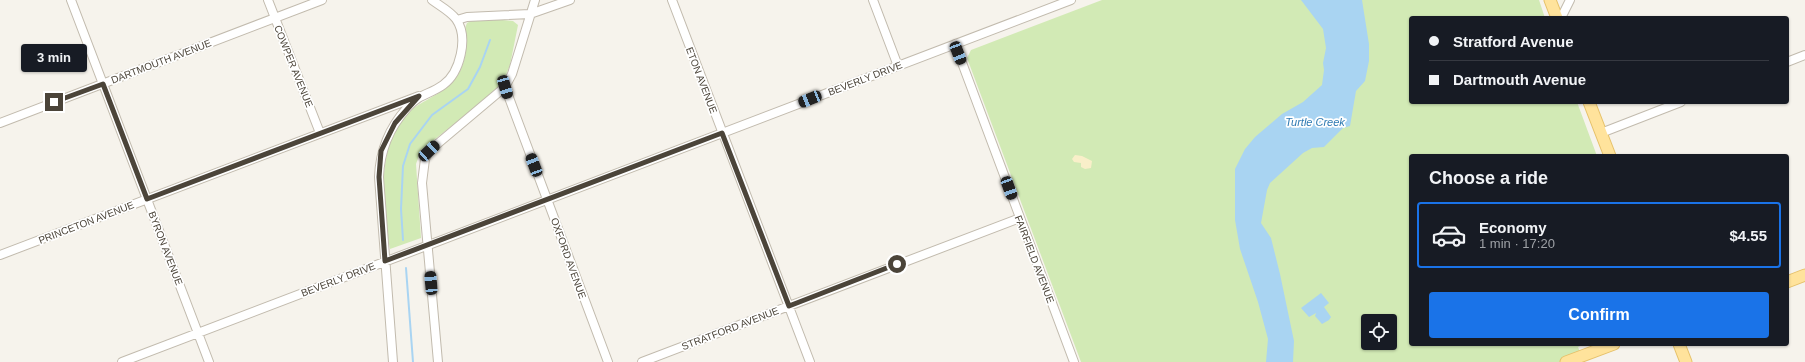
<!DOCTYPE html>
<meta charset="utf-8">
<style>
:root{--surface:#171b24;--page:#242831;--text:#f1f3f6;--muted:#9ea1a6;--line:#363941;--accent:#1a73e8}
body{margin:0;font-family:Arial,sans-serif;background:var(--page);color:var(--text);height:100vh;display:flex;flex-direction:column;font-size:15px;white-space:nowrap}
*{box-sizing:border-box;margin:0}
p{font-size:13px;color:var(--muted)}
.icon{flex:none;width:22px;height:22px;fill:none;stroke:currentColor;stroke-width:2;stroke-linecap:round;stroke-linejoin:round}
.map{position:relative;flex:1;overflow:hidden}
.details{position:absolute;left:1409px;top:154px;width:380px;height:192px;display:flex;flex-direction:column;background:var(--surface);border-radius:4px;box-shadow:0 1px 3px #0004}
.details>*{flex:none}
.banner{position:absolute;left:1409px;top:16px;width:380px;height:88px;border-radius:4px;box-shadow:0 1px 3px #0004;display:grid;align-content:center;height:88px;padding:0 20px;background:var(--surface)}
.tools{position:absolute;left:1361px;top:314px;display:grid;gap:8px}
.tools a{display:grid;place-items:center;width:36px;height:36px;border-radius:4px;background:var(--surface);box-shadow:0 1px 3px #0004;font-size:20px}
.end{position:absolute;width:18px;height:18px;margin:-9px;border:5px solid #4b4439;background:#fff;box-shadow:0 0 0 2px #fff}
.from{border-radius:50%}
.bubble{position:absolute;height:28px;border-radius:4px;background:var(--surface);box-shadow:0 1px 3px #0004;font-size:13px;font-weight:700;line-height:28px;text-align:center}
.car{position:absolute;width:12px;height:24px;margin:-12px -6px;border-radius:5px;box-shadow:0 0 3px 1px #0007;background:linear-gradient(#222 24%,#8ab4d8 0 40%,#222 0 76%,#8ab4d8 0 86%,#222 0)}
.banner b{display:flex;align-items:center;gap:14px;height:38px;font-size:15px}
.banner b+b{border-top:1px solid var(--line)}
.banner i{width:10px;height:10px;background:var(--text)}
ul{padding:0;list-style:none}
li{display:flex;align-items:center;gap:12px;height:66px;margin:0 8px 6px;padding:0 12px;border:2px solid transparent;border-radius:4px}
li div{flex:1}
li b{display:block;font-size:15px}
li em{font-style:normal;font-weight:700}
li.on{border-color:var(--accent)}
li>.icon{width:36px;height:36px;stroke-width:1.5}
h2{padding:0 20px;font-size:18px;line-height:48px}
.button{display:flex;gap:8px;margin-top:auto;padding:8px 20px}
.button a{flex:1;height:46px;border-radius:4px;background:var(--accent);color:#fff;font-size:16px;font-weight:700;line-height:46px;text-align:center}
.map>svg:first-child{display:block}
.green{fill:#d2eab5;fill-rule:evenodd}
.sand{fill:#f9efc9}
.water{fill:#a9d4f2}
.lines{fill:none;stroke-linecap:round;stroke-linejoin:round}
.stream{stroke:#a9d4f2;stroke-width:2}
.minor-casing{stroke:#c2bbae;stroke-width:10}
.major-casing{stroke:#e6c16a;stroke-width:13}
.minor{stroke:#fff;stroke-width:8}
.major{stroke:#ffe39c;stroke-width:11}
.route{stroke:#4b4439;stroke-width:5}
.labels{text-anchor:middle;stroke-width:3.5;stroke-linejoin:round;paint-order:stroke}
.street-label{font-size:10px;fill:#4b4439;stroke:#fff}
.water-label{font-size:11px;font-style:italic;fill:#2e7ab2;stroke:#fff}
</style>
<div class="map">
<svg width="1805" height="362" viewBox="0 0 1805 362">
<rect width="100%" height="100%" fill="#f6f3ec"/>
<path class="green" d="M1102,0H1539L1545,18H1411V102H1577L1597,156H1411V344H1585L1578,347L1584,362H1081L967,58L971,50ZM1368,321H1390V343H1368Z
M492,19L513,21L518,25L510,65L503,82L481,103L421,150L416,164L421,238L390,249C382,210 375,139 411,110C427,98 448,92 459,73C463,66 466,55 466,47C466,38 463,32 467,23L471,21Z"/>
<path class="sand" d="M1075,155L1082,156L1092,161L1091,168L1085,169L1081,167V163L1074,162L1072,159Z"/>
<path class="water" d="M1301,0H1362L1369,44V61L1365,81L1356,91L1350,126L1343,128L1324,147L1312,148L1303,153L1270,183L1267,190L1261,223L1271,238L1280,274L1294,341L1293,362H1266L1268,339L1258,302L1240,249L1235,220V169L1245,149L1255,137L1282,114L1303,102L1322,85L1324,70L1323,63L1326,48L1323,29Z
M1321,293L1329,303L1324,307L1331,317L1329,320L1322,324L1315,316L1316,313L1309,317L1301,308Z"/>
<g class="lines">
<path class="stream" d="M403,240L401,209L403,166L410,144L432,115L468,89L480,67L490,40
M406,268L413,362"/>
<defs>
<path id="minor" d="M71,0L209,362
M268,0L320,133
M672,0L810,362
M873,0L898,66
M1561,18L1570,0
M457,20L467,17L530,14L570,0
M955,44L1074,362
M1787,62L1805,55
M505,87L608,362
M0,123L322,0
M1601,133L1681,102
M0,255L419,96
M122,362L1071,0
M393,362L379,177C380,150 389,128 407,108C420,93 429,95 443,85C460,73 469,37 456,19C450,11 440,6 432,0
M438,362L422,183L425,159L429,151L505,87L512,74L535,0
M642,362L1020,218"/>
<path id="major" d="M1550,0L1557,18
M1589,102L1610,156
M1787,282L1805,275
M1679,344L1686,362
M1566,362L1614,344"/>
</defs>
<use href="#minor" class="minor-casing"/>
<use href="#major" class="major-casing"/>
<use href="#minor" class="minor"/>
<use href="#major" class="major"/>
</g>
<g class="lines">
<path class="route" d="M54,102L103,84L147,199L419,96L395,123L381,151L379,177L385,261L722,133L789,306L897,264"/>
</g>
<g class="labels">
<g class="street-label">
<text transform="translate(161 61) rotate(-21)" y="4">DARTMOUTH AVENUE</text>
<text transform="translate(294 66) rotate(68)" y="4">COWPER AVENUE</text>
<text transform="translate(865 78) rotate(-21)" y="4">BEVERLY DRIVE</text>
<text transform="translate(702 80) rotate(69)" y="4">ETON AVENUE</text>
<text transform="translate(86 222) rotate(-21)" y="4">PRINCETON AVENUE</text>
<text transform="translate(166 248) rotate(69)" y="4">BYRON AVENUE</text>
<text transform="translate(569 258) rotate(70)" y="4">OXFORD AVENUE</text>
<text transform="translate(1035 259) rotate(69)" y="4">FAIRFIELD AVENUE</text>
<text transform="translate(338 279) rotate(-21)" y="4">BEVERLY DRIVE</text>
<text transform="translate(730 328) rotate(-21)" y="4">STRATFORD AVENUE</text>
</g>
<g class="water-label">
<text x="1315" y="126">Turtle Creek</text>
</g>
</g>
</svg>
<div class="tools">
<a><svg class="icon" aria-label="locate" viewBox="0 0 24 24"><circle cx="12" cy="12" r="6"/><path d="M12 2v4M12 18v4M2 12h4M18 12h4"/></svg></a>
</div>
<i class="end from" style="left:897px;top:264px"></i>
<i class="end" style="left:54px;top:102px"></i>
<div class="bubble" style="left:21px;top:44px;width:66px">3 min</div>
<i class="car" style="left:958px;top:53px;rotate:159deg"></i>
<i class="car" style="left:505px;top:87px;rotate:164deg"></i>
<i class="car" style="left:810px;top:99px;rotate:248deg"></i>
<i class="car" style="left:429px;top:151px;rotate:47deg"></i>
<i class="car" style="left:534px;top:165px;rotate:339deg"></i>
<i class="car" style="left:1009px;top:188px;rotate:160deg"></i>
<i class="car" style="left:431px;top:283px;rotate:355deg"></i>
<div class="banner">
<b><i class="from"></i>Stratford Avenue</b>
<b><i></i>Dartmouth Avenue</b>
</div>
<section class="details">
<h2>Choose a ride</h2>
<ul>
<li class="on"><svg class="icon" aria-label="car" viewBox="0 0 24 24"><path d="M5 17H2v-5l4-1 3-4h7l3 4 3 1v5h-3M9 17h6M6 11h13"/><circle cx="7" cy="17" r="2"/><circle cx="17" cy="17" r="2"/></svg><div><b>Economy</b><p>1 min · 17:20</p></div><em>$4.55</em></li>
</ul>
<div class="button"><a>Confirm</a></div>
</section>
</div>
